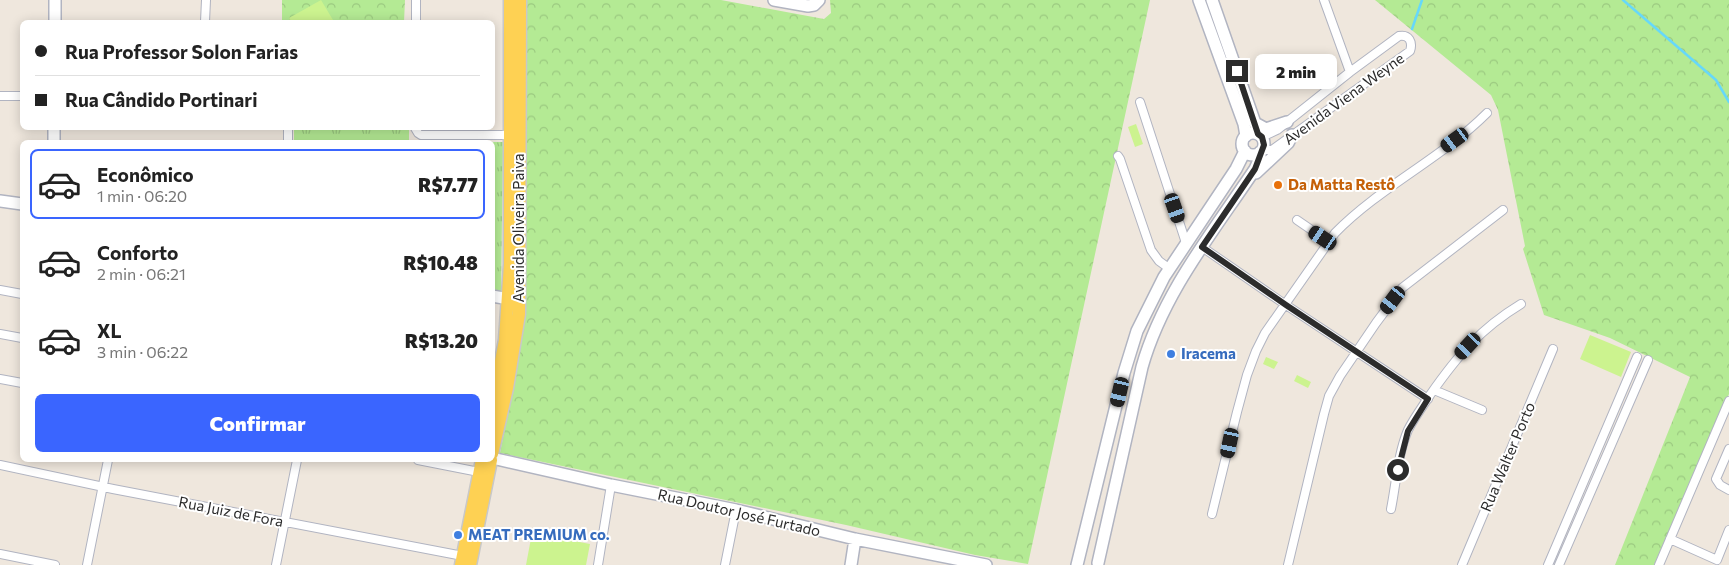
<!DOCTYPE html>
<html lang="pt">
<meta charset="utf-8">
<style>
:root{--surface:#fff;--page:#f6f6f6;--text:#222;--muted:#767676;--line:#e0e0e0;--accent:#3a65ff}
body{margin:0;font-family:Commissioner,sans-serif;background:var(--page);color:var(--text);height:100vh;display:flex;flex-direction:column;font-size:19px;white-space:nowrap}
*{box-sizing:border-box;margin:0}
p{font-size:16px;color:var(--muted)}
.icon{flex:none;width:28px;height:28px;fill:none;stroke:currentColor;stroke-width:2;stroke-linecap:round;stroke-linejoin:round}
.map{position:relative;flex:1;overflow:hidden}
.details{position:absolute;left:20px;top:140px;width:475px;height:322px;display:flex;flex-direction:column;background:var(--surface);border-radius:8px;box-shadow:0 2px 12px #0003}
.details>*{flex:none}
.banner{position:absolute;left:20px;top:20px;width:475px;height:110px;border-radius:8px;box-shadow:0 2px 12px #0003;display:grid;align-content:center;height:110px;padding:0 15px;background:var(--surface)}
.end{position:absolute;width:22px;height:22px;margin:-11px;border:6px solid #2c2c2c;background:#fff;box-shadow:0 0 0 2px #fff}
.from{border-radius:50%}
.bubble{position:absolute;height:35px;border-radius:8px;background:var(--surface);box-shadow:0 2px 12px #0003;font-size:16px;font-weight:800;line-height:35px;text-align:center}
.car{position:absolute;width:15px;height:30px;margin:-15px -8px;border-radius:6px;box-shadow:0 0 4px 1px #0007;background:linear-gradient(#222 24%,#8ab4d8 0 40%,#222 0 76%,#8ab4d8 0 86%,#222 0)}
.banner b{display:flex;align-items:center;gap:18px;height:48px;font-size:19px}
.banner b+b{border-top:1px solid var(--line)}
.banner i{width:12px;height:12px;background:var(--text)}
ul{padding:9px 0 0;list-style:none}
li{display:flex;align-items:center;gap:15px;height:70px;margin:0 10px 8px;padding:0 5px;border:2px solid transparent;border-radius:8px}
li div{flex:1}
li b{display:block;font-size:19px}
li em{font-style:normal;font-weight:800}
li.on{border-color:var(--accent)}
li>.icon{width:45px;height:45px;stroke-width:1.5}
.cta{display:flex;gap:10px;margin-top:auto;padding:10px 15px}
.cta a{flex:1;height:58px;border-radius:8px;background:var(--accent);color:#fff;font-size:20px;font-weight:800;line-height:58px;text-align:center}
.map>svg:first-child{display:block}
.grass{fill:url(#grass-tufts)}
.forest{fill:url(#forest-crowns)}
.pitch{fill:#ccf38f}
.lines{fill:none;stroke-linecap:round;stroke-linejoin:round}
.stream{stroke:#66d8fa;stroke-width:2.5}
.street-casing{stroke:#b1b4c1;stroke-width:10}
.secondary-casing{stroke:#b1b4c1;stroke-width:14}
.primary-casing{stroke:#c8c8c8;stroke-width:15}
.street{stroke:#fff;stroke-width:8}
.secondary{stroke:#fff;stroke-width:11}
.primary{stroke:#fed153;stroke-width:12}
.route{stroke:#2c2c2c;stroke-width:6}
.food-dot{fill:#e8710a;stroke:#fff;stroke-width:2}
.shop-dot{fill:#3f7fe0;stroke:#fff;stroke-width:2}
.labels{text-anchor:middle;stroke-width:4;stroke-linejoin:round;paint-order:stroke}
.street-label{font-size:15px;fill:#2c2c2c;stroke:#fff}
.food-label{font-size:15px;font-weight:bold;fill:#c56008;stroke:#fff;text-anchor:start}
.shop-label{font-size:15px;font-weight:bold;fill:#366cbe;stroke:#fff;text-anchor:start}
</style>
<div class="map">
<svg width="1729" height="565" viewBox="0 0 1729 565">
<defs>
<pattern id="grass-tufts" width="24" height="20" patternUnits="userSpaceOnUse" patternTransform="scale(1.25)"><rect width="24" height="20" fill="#b4ea94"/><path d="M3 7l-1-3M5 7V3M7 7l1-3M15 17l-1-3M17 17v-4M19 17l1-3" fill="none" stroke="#9bc980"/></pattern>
<pattern id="forest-crowns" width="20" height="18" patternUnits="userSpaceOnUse" patternTransform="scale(1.25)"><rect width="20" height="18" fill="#b4ea94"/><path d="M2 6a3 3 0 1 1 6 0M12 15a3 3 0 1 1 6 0" fill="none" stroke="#9bc980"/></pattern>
</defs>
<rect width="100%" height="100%" fill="#efe7dd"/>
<path class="grass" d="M294,128H409V142H503L501,291L493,289L492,142H294Z"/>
<path class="forest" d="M282,0H405L404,22H282Z
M525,0H721L824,19L831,13L830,0H1150L1028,564L975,555L846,525L500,453L515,377L525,285Z
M1375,0H1729V394L1654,565H1615L1690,377L1610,338L1544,315L1523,249L1525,246L1498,110L1491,95Z"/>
<path class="pitch" d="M321,0L333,20L329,22H292L289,18Z
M1136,124L1143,144L1135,147L1128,127Z
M1590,335L1631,352L1621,377L1580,359Z
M1266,357L1278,362L1274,369L1263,364Z
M1297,375L1311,382L1308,388L1294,381Z
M532,533L590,544L586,565H526Z"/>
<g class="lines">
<path class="stream" d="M1623,0L1716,80L1729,102
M1412,29L1422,0"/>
<defs>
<path id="street" d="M1324,0L1350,72
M205,22L206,0
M416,22V0
M0,96H22
M1140,102L1186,243
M415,128L418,133L421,135H510
M1262,137L1277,130L1350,72L1399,36C1409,34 1413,42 1410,51L1272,150H1262
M288,142V128
M1118,156L1120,159L1151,250L1159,261L1170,269
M1297,220L1329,242
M1202,247L1286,305L1428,399
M0,290L22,294
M0,334L22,338
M0,379L22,383
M1434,390L1482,410
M1729,449L1716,479L1720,485L1729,490
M418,460L479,472
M0,465L113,489L463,556
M1391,509C1396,484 1398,453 1408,430C1414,418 1423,406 1430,395C1458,355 1480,329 1521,304
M1212,514L1237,412L1247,375L1256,351L1265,333L1335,233C1380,187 1442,158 1487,113
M1670,539L1717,560L1729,530
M0,554L55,565
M87,565L108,460
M276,565L297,460
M598,565L611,485
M725,565L736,510
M1288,565L1324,414L1329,396L1340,376L1376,323L1402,288L1503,210
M1462,565L1553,349
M1548,565L1637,357
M1559,565L1648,360
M1659,565L1729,401"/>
<path id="secondary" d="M55,0V22
M774,0L808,6L814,5L819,0
M1199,0L1244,124L1246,136
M1212,0L1255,123L1258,134
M1255,123L1266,129L1287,122
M1242 144a11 11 0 1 1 22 0a11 11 0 1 1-22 0Z
M54,142V128
M1256,173L1288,143L1292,135
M0,201L22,204
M492,296L515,300
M492,458L611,485L736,510L855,539L986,565
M1098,563L1142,367C1163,293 1213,232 1255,169L1260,158V152
M851,565L855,539
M1077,565L1124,373L1137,331L1164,277L1236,169L1245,151"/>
<path id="primary" d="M492,409L505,340L510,264V0
M492,454L507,388L519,314L520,0
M461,565L482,460
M470,565L491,460"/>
</defs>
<use href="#street" class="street-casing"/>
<use href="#secondary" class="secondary-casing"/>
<use href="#primary" class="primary-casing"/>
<use href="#street" class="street"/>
<use href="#secondary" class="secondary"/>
<use href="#primary" class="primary"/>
</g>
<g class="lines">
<path class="route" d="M1237,71L1258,134L1262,137L1264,145L1255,169L1202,247L1286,305L1428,399L1408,431L1398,470"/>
</g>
<circle class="food-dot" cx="1278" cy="185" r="5"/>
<g class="shop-dot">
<circle cx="1171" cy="354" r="5"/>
<circle cx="458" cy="535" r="5"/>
</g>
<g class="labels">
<g class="street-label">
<text transform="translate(1344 99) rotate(-36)" y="5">Avenida Viena Weyne</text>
<text transform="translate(519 228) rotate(-90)" y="5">Avenida Oliveira Paiva</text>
<text transform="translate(1508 457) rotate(-67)" y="5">Rua Walter Porto</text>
<text transform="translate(231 512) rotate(11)" y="5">Rua Juiz de Fora</text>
<text transform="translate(739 513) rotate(13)" y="5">Rua Doutor José Furtado</text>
</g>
<g class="food-label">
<text x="1288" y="190">Da Matta Restô</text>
</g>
<g class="shop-label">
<text x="1181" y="359">Iracema</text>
<text x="468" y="540">MEAT PREMIUM co.</text>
</g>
</g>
</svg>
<i class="end from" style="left:1398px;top:470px"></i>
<i class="end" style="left:1237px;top:71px"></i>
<div class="bubble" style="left:1255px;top:54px;width:82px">2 min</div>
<i class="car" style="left:1455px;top:140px;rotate:234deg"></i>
<i class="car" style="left:1175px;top:208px;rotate:161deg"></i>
<i class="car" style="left:1323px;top:238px;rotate:304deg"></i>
<i class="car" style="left:1393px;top:300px;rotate:217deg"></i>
<i class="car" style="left:1468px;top:346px;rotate:223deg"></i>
<i class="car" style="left:1120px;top:392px;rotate:193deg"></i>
<i class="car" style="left:1230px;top:443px;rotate:192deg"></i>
<div class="banner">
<b><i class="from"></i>Rua Professor Solon Farias</b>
<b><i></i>Rua Cândido Portinari</b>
</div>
<section class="details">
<ul>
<li class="on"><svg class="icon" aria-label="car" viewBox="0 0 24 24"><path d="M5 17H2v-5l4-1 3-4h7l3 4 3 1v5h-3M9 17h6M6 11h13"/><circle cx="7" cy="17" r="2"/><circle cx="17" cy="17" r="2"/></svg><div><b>Econômico</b><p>1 min · 06:20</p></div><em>R$7.77</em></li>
<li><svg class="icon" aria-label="car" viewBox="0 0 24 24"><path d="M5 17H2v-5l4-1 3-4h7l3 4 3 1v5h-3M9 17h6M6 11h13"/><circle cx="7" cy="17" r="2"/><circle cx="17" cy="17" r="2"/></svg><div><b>Conforto</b><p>2 min · 06:21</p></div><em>R$10.48</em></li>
<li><svg class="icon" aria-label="car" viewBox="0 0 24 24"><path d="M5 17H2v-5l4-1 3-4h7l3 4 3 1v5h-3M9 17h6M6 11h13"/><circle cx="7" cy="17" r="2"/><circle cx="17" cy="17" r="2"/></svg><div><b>XL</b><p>3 min · 06:22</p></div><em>R$13.20</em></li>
</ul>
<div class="cta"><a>Confirmar</a></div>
</section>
</div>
